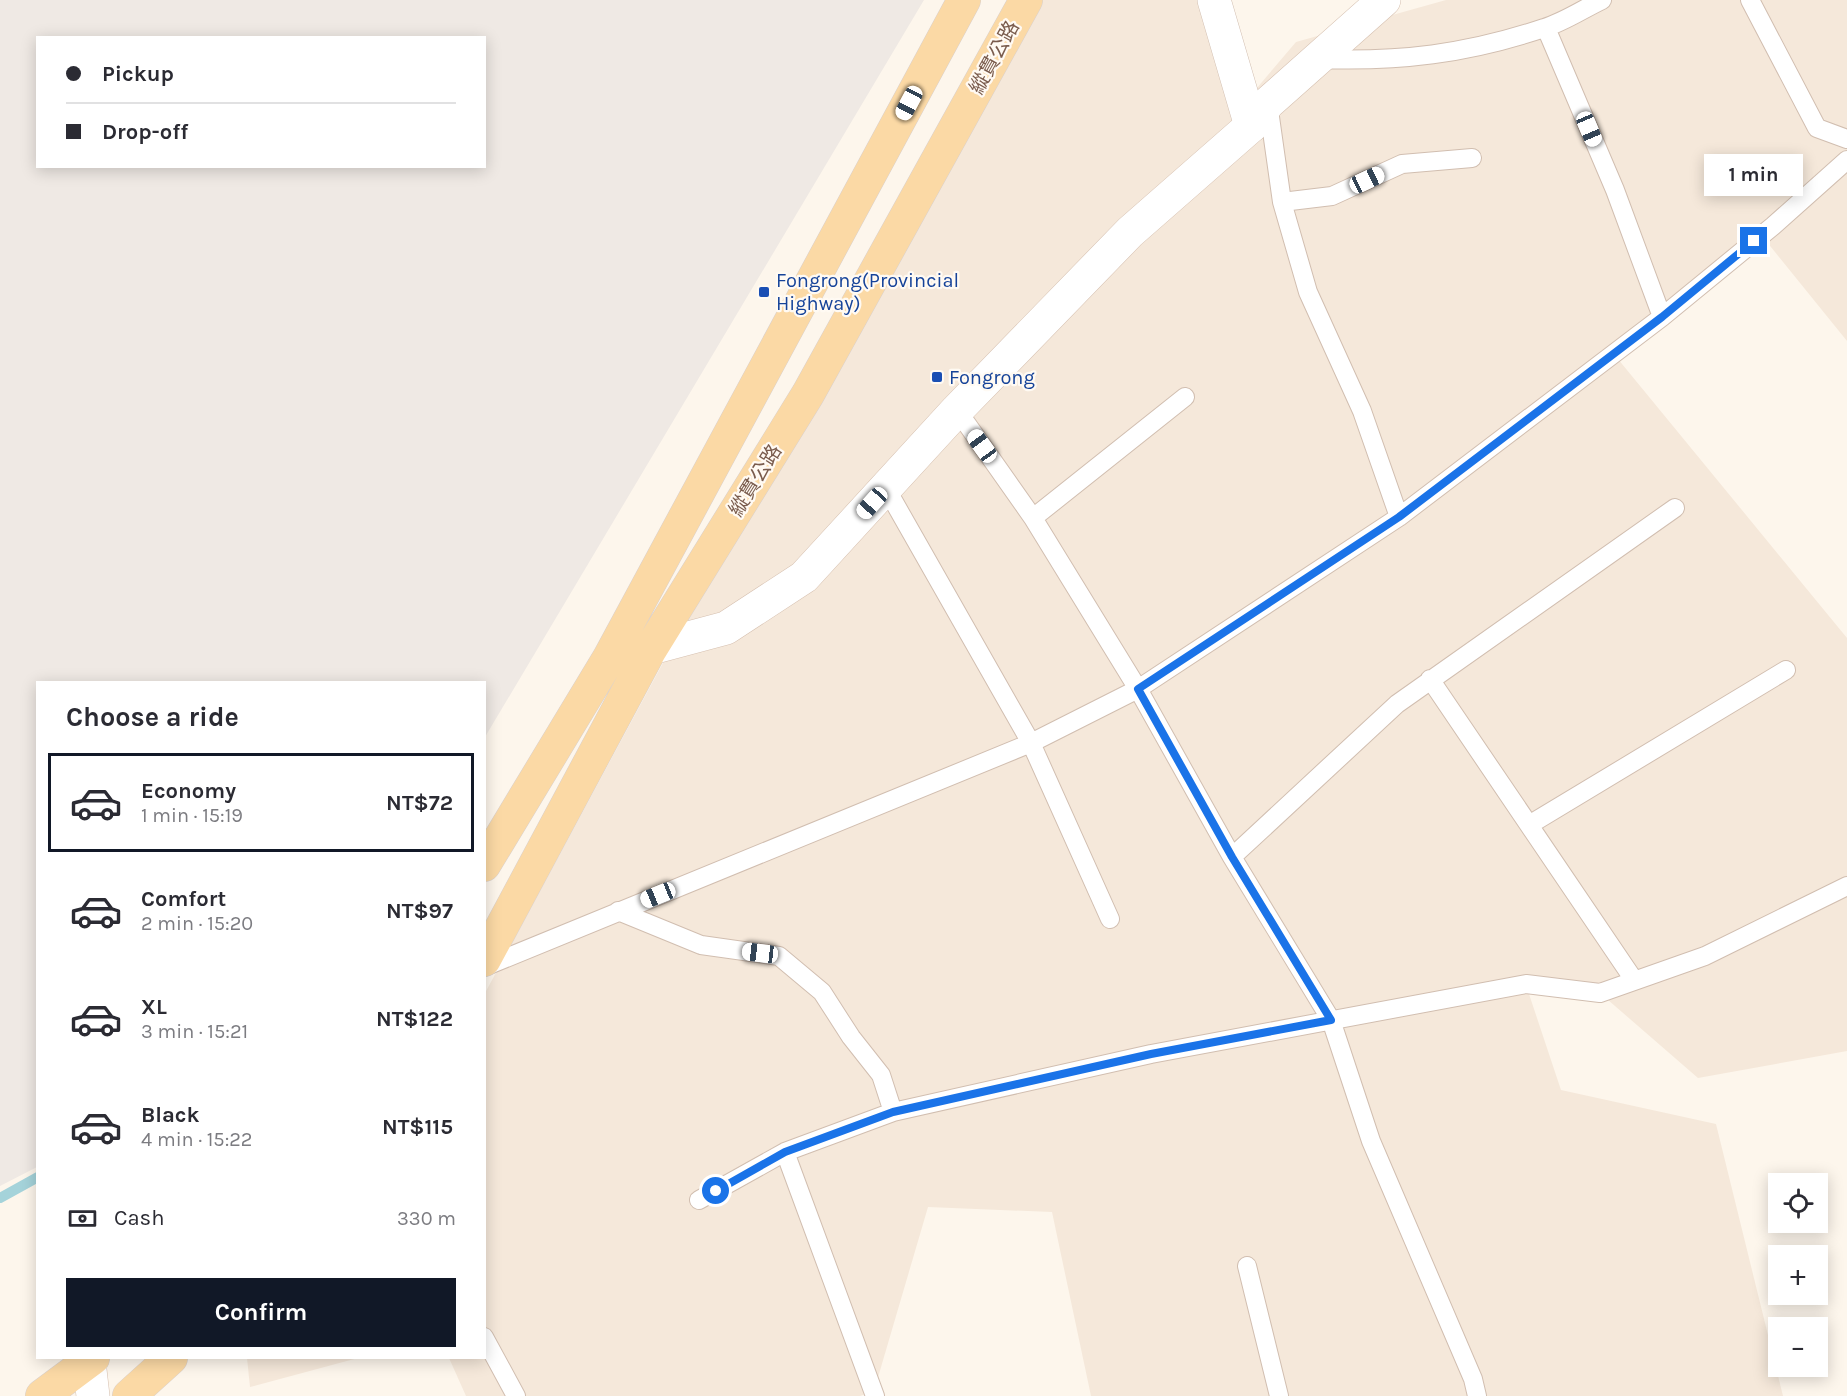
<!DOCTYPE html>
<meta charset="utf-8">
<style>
:root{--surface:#fff;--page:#f7f7f7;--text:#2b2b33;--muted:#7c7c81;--line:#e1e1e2;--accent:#111827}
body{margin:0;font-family:Karla,"Noto Sans TC",sans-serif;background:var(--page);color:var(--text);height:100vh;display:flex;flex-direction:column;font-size:22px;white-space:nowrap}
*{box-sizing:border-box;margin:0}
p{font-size:20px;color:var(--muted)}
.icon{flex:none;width:33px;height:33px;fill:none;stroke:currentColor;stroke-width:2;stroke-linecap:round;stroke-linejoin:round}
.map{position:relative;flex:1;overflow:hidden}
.sheet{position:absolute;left:36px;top:681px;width:450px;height:678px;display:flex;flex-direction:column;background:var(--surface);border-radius:0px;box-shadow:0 3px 15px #0003}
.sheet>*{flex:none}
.banner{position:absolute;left:36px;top:36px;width:450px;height:132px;border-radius:0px;box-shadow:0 3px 15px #0003;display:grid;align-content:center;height:132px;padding:0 30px;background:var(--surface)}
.controls{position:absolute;left:1768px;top:1173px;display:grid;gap:12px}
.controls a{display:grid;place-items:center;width:60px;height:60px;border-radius:0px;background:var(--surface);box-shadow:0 3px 15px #0003;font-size:30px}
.end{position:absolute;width:27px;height:27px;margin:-14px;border:8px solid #1a73e8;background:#fff;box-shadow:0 0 0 3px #fff}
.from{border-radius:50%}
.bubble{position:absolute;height:42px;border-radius:0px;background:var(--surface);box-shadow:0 3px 15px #0003;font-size:20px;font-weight:700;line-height:42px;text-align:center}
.car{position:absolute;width:18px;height:36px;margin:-18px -9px;border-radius:8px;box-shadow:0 0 4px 2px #0007;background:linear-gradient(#fff 24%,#345 0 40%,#fff 0 76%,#345 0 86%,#fff 0)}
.banner b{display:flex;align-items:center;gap:21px;height:57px;font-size:22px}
.banner b+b{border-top:2px solid var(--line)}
.banner i{width:15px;height:15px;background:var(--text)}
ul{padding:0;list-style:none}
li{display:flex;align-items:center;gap:18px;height:99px;margin:0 12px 9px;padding:0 18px;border:3px solid transparent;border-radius:0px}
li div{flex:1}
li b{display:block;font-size:22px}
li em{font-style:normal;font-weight:700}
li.active{border-color:var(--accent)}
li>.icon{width:54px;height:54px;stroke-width:1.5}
h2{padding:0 30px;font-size:27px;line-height:72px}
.pay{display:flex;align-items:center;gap:15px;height:66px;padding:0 30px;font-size:22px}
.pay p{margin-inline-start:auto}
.button{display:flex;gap:12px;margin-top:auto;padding:12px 30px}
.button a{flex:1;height:69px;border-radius:0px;background:var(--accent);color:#fff;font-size:24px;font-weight:700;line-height:69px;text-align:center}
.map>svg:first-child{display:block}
.residential{fill:#f5e8da}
.industrial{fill:#efe9e4;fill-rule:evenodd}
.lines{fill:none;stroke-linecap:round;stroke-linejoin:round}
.stream{stroke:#a5d3da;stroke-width:10}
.lane-casing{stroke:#d1beb0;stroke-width:20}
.street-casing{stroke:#d1beb0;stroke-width:34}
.secondary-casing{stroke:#d6c0b0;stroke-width:34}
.primary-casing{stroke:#dad1cd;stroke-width:34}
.lane{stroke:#fff;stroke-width:18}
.street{stroke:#fff;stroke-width:33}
.secondary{stroke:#fff;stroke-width:33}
.primary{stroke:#fbd9a5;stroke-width:33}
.route{stroke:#1a73e8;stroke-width:8}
.transit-dot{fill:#1a4fb4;stroke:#fffaf3;stroke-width:2}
.labels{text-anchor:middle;stroke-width:4.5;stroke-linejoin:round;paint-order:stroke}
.street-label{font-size:20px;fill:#7a5c4d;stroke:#fffaf3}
.transit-label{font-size:20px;fill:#164399;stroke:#fffaf3;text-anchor:start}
</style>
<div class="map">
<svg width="1847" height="1396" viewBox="0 0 1847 1396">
<rect width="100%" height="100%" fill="#fdf6ec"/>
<path class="residential" d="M1041,0H1204L1245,102L1296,42L1446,0H1847V341L1758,231L1613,353L1847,638V1051L1698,1078L1600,993L1526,985L1561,1090L1716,1124L1783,1396H1091L1052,1212L928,1207L874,1391L860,1396H466L449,1358H484L485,993L808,394Z
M247,1358H358L250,1387Z"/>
<path class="industrial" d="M0,0H924L485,737L484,682H38L37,1167L0,1186ZM38,38H484V166H38Z"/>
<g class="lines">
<path class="stream" d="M0,1198L38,1177"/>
<defs>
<path id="lane" d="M1750,0L1817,128L1847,139
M1546,28L1615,190L1662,317
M1318,59C1399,62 1467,54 1544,28C1564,22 1583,9 1602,0
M1268,103L1282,202L1308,292L1362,411L1399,517
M1282,202L1332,196L1402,164L1472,158
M957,410L1033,518L1138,689L1232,857L1331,1020L1371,1141L1473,1379L1477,1396
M886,488L1031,743L1110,919
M1033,518L1185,397
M1430,679L1634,980
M1529,825L1786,670
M1232,857L1397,704L1675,508
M618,911L701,945L779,956L822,992L851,1037L881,1075L893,1112
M484,967L1031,743L1138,689L1399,517L1662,317L1773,226L1847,160
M785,1152L875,1396
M699,1200L785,1152L893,1112L1151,1054L1526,984L1600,993L1705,956L1847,886
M1247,1266L1279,1396
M484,1337L516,1396"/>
<path id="street" d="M1214,0L1251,126"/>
<path id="secondary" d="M629,654L726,628L804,577L957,410L1130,232L1251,126L1268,103L1384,0
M89,1361L93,1396"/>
<path id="primary" d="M484,865L609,658L964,0
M484,960L650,650L808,394L1026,0
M42,1396L93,1358
M129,1396L171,1358"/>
</defs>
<use href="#lane" class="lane-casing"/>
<use href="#street" class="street-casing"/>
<use href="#secondary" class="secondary-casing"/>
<use href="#primary" class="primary-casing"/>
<use href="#lane" class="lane"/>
<use href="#street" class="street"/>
<use href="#secondary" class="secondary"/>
<use href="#primary" class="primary"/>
</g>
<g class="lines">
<path class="route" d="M716,1191L785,1152L893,1112L1151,1054L1331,1020L1232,857L1138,689L1399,517L1662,317L1754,241"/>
</g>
<g class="transit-dot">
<rect x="758" y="286" width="12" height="12" rx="3"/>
<rect x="931" y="371" width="12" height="12" rx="3"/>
</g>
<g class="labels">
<g class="street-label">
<text transform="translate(994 57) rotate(-61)" y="7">縱貫公路</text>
<text transform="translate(755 480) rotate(-58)" y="7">縱貫公路</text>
</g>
<g class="transit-label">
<text x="776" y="287">Fongrong(Provincial<tspan x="776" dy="23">Highway)</tspan></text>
<text x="949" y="384">Fongrong</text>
</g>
</g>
</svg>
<div class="controls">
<a><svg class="icon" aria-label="locate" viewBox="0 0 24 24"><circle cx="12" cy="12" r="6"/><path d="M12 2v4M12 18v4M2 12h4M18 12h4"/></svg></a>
<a>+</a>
<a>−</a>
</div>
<i class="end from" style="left:716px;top:1191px"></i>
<i class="end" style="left:1754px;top:241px"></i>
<div class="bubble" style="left:1704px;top:154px;width:99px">1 min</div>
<i class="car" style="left:909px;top:103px;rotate:208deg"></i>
<i class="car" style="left:1589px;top:129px;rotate:157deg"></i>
<i class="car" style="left:1367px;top:180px;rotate:65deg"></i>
<i class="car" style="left:982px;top:446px;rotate:324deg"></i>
<i class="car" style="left:872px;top:503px;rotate:222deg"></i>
<i class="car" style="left:658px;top:895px;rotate:248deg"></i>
<i class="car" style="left:760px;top:953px;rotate:277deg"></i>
<div class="banner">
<b><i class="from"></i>Pickup</b>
<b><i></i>Drop-off</b>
</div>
<section class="sheet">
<h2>Choose a ride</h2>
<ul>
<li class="active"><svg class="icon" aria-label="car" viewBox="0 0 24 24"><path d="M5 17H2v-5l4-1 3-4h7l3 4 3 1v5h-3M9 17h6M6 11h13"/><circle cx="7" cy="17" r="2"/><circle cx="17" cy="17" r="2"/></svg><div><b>Economy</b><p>1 min · 15:19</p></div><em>NT$72</em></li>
<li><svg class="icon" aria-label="car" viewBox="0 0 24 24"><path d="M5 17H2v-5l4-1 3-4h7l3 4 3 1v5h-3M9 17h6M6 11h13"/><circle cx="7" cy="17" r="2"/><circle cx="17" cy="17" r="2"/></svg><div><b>Comfort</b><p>2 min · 15:20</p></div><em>NT$97</em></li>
<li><svg class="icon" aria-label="car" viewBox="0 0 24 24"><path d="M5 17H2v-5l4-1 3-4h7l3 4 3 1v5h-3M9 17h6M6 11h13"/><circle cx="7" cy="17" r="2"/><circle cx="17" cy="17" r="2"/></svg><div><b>XL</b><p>3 min · 15:21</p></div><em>NT$122</em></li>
<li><svg class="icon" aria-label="car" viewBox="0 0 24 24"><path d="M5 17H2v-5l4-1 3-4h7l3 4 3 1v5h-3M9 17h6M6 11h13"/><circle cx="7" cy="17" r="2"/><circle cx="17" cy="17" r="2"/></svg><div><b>Black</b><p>4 min · 15:22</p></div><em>NT$115</em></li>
</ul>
<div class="pay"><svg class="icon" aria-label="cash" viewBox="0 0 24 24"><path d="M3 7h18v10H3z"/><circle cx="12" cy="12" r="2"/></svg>Cash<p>330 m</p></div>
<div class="button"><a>Confirm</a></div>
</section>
</div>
